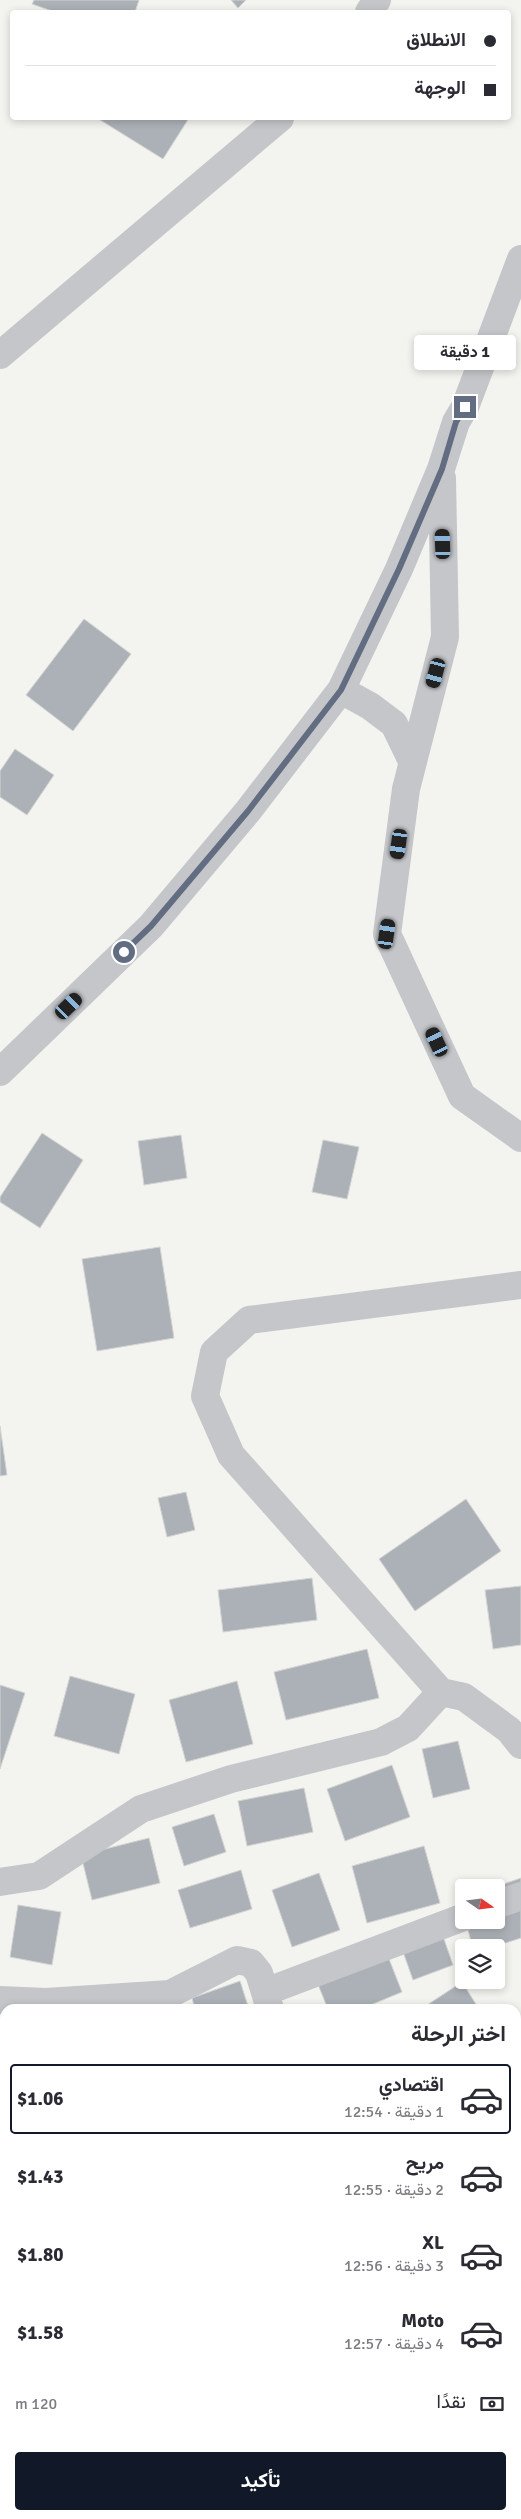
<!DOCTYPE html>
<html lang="ar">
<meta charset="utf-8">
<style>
:root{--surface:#fff;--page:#f7f7f7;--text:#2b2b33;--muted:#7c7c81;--line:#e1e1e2;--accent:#111827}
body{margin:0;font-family:Signika,Vazirmatn,sans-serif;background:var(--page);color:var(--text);direction:rtl;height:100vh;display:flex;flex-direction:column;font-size:19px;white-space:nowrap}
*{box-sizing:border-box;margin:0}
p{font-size:16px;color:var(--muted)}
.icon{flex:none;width:28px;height:28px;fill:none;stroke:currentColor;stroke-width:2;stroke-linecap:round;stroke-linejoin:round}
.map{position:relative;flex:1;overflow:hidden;direction:ltr}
.panel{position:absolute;left:0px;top:2004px;width:521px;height:516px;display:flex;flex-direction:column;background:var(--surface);border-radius:15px 15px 0 0;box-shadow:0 2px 8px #0003;direction:rtl}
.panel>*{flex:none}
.guide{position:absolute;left:10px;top:10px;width:501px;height:110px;border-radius:5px;box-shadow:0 2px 8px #0003;direction:rtl;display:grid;align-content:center;height:110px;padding:0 15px;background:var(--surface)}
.needle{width:32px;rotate:104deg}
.buttons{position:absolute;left:455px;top:1879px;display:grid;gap:10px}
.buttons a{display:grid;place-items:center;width:50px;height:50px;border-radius:5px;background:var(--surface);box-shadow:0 2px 8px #0003;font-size:25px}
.end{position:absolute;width:22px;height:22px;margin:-11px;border:6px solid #636d81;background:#fff;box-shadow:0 0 0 2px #fff}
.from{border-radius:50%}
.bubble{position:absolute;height:35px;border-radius:5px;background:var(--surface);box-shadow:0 2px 8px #0003;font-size:16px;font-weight:700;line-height:35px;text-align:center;direction:rtl}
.car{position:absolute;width:15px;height:30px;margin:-15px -8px;border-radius:6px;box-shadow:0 0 4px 1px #0007;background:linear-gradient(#222 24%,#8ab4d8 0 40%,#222 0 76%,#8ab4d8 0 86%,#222 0)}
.guide b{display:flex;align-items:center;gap:18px;height:48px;font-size:19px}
.guide b+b{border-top:1px solid var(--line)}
.guide i{width:12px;height:12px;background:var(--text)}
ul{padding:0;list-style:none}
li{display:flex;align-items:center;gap:15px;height:70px;margin:0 10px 8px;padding:0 5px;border:2px solid transparent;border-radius:5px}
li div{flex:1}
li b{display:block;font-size:19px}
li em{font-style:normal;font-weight:700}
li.active{border-color:var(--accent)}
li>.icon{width:45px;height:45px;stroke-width:1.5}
h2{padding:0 15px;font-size:22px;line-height:60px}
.pay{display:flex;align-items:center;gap:12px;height:55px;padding:0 15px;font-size:19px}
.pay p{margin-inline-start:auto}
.action{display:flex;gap:10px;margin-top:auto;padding:10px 15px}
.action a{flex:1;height:58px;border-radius:5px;background:var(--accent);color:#fff;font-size:20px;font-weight:700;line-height:58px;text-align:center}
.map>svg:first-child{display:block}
.building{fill:#acb1b8;stroke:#d4d5d2}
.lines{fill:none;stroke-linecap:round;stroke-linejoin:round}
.street{stroke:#c4c6ca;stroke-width:28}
.route{stroke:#636d81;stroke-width:6}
</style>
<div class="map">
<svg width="521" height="2519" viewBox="0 0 521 2519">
<rect width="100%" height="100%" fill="#f3f4ef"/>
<path class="building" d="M34,0H139L135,12H55L32,4Z
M231,0H246L238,8Z
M97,118H189L163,159Z
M84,619L131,654L73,731L26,695Z
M15,749L54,775L27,815L0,797V771Z
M42,1133L83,1160L40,1228L0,1202V1197Z
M181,1135L187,1178L144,1185L138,1141Z
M323,1140L359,1147L347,1199L312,1192Z
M160,1247L174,1338L97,1351L82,1259Z
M0,1426L7,1475L0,1476Z
M186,1492L195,1530L167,1537L158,1498Z
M466,1499L501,1551L415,1611L379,1559Z
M312,1578L317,1620L223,1632L218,1590Z
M521,1586V1645L493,1649L485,1590Z
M367,1649L379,1698L286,1720L274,1672Z
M70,1676L135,1694L119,1754L54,1736Z
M237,1681L253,1744L186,1762L169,1700Z
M0,1685L25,1693L0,1769Z
M458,1741L470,1789L433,1798L422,1749Z
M392,1765L410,1817L345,1841L327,1789Z
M304,1788L313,1832L247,1846L238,1801Z
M214,1814L226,1852L184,1866L172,1827Z
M149,1838L160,1883L92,1900L81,1855Z
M424,1846L440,1903L367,1923L352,1866Z
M241,1870L252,1909L190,1928L178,1890Z
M319,1873L340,1930L292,1947L272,1890Z
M521,1878V1938L490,1948H473L465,1920H496V1888H492Z
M464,1896V1917L458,1898Z
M18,1905L61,1912L52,1965L10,1957Z
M436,1916L453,1965L413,1980L396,1932Z
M380,1936L402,1992L361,2009H328L310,1965Z
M240,1981L249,2009H195L192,1998Z
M462,1982L479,2009H421Z
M5,2287V2351L0,2352V2288Z
M521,2294V2363L516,2356V2297Z
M0,2493L5,2494V2515H58V2519H0Z
M145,2515H177L172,2519H148Z"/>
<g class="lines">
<path class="street" d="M369,12L377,0
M0,355L280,118
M442,478L445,637L406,789L387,934L462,1096L521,1138
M341,690L370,706L394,724L412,761
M0,1072L151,926L248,811L341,690L399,569L441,469L456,422L465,407L521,259
M441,1692L464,1697L509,1730L521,1745
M0,1882L39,1876L141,1809L231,1779L381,1742L408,1728L441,1692L231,1455L205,1396L214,1352L249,1320L521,1285
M496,1905L521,1896
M265,1992L464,1917
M0,2000L46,2002L170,1994L237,1960L251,1963L259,1973L270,2009
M516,2463L521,2470
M62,2515L65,2519"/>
</g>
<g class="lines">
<path class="route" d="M124,952L151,926L248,811L341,690L399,569L442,469L456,422L465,407"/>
</g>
</svg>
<div class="buttons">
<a><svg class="needle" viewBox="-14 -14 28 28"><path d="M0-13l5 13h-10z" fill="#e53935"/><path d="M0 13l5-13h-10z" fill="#7c7c81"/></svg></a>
<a><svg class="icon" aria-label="layers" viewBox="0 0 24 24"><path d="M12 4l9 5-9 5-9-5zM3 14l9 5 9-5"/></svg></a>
</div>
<i class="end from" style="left:124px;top:952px"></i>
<i class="end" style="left:465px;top:407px"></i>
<div class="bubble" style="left:414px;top:335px;width:102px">1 دقيقة</div>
<i class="car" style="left:443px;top:544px;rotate:358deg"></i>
<i class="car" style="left:436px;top:673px;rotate:195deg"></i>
<i class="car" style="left:399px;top:844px;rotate:188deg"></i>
<i class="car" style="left:387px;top:934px;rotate:8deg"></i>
<i class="car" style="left:69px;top:1006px;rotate:46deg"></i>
<i class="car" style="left:437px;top:1042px;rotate:335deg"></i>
<div class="guide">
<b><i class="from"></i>الانطلاق</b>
<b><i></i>الوجهة</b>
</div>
<section class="panel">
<h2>اختر الرحلة</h2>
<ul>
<li class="active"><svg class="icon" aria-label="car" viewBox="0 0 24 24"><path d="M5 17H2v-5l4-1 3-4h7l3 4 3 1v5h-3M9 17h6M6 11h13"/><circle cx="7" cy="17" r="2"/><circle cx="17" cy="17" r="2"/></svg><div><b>اقتصادي</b><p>1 دقيقة · 12:54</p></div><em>$1.06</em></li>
<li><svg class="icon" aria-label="car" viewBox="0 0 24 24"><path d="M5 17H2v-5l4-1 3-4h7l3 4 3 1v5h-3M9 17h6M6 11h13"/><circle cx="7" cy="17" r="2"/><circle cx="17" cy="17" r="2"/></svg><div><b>مريح</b><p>2 دقيقة · 12:55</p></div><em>$1.43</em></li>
<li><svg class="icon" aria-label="car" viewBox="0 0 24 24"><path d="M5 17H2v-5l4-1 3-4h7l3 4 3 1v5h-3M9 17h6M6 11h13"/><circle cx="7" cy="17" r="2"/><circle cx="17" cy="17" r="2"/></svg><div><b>XL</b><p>3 دقيقة · 12:56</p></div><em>$1.80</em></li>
<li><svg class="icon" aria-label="car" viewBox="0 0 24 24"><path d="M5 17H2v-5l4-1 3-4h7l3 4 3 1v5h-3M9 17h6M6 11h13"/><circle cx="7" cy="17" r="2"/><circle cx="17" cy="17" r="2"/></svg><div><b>Moto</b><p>4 دقيقة · 12:57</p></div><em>$1.58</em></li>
</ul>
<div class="pay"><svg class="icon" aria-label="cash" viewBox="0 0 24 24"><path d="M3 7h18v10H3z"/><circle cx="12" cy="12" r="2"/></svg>نقدًا<p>120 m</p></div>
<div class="action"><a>تأكيد</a></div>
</section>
</div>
